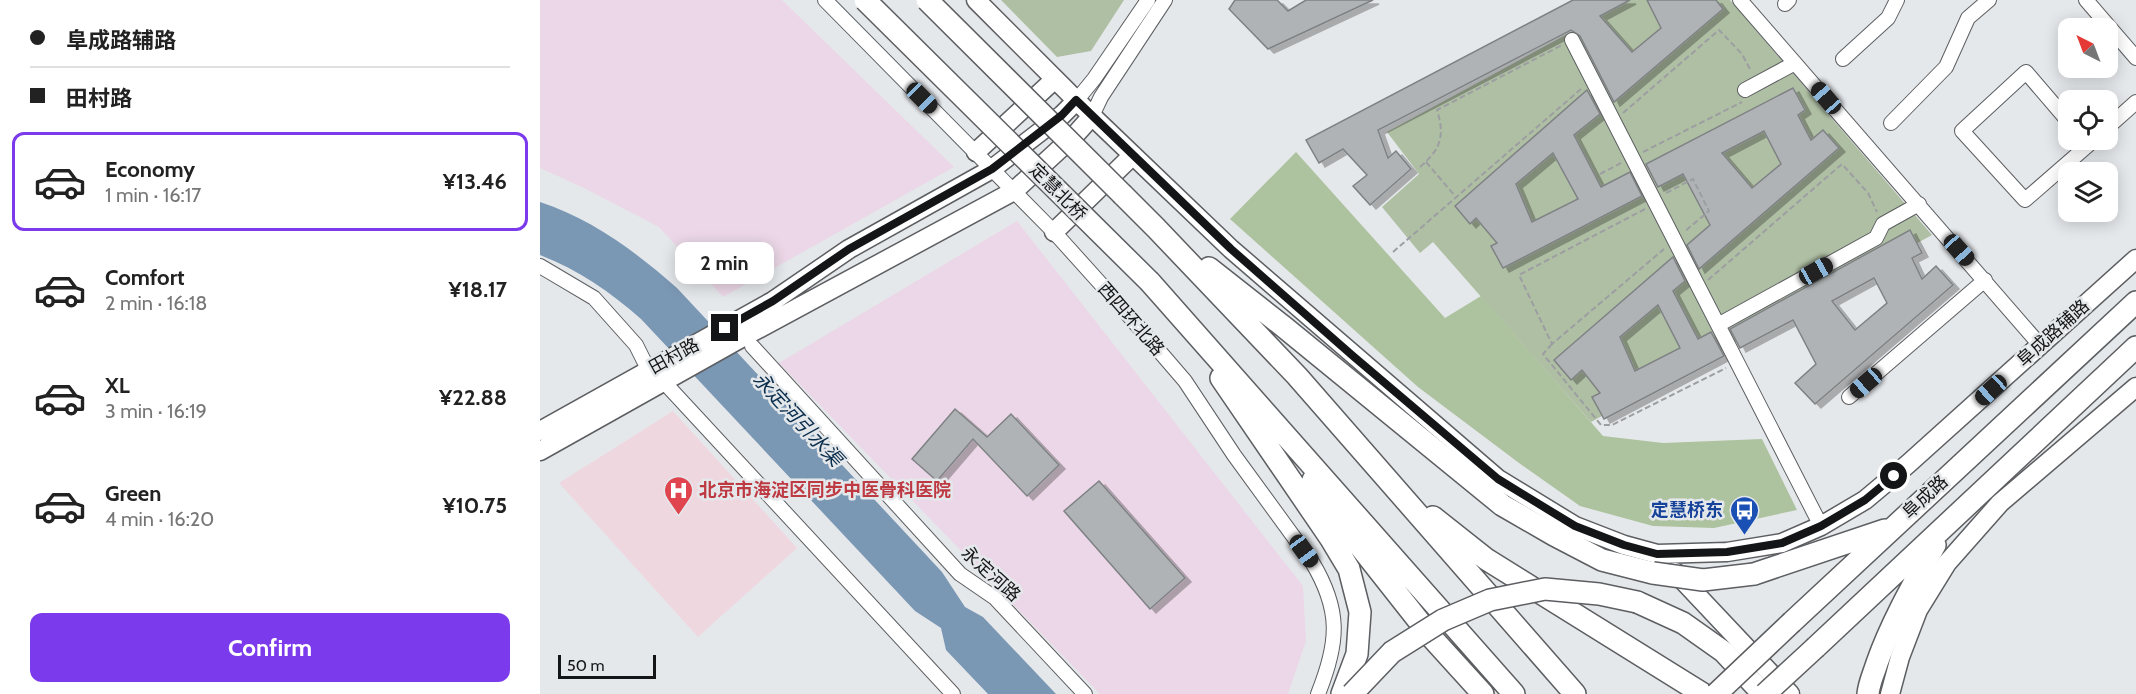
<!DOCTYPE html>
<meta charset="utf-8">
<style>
:root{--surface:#fff;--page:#f2f2f2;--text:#222;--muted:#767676;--line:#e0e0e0;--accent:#7c3aed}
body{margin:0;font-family:Cabin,"Noto Sans SC",sans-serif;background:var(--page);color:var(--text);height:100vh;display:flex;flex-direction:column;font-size:22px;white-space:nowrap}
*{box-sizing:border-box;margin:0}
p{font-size:20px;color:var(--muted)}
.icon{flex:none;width:33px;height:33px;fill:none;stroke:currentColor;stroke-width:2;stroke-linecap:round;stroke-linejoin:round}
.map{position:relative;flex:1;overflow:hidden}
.details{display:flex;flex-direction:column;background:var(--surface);width:540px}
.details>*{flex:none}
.banner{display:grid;align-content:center;height:132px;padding:0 30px;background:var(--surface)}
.needle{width:39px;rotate:318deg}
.buttons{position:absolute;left:1518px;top:18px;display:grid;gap:12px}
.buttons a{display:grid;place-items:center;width:60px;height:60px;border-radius:12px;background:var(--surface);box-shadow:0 3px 15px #0003;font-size:30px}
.scale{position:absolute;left:18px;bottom:15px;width:98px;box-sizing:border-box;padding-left:6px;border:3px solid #141516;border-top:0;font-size:16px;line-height:21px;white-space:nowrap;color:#141516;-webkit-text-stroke:4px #e5e8eb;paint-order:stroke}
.end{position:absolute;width:27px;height:27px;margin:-14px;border:8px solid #141516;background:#fff;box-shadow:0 0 0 3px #fff}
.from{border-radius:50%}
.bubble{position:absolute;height:42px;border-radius:12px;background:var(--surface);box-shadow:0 3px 15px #0003;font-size:20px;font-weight:700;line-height:42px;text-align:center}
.car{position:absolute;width:18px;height:36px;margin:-18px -9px;border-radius:8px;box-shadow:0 0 4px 2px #0007;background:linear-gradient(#222 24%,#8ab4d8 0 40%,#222 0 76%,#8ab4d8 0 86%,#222 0)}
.banner b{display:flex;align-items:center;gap:21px;height:57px;font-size:22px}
.banner b+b{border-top:2px solid var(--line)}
.banner i{width:15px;height:15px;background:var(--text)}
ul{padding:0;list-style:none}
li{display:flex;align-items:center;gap:18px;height:99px;margin:0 12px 9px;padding:0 18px;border:3px solid transparent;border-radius:12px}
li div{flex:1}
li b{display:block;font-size:22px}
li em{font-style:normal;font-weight:700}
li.active{border-color:var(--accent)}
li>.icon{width:54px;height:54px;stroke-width:1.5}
.cta{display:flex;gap:12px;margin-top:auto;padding:12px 30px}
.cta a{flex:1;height:69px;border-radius:12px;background:var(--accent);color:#fff;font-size:24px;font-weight:700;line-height:69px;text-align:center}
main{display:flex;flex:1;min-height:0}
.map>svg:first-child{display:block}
.commercial{fill:#ebd7e7}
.medical{fill:#efd7e0}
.green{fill:#afbfa4}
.forest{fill:#adc29e}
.water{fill:#7a97b4}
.building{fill:#b0b3b5;stroke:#7f8284;stroke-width:1.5;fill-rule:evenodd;filter:url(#shadow)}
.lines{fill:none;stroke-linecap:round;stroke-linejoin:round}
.minor-casing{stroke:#5c5e61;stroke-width:16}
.major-casing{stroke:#5c5e61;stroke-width:21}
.highway-casing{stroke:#5c5e61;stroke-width:24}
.path{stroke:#9c9ea1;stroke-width:2;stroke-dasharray:6 3;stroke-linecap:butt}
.minor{stroke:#fff;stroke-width:14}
.major{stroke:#fff;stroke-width:18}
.highway{stroke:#fff;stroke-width:21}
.highway-bridge-casing{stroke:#5c5e61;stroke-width:24;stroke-linecap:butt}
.highway-bridge{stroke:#fff;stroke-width:21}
.route{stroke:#141516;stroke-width:8}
.labels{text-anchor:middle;stroke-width:5;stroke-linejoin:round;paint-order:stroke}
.street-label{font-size:18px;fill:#141516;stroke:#e5e8eb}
.health-label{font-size:18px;font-weight:bold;fill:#be3a42;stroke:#e5e8eb;text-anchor:start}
.transit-label{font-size:18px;font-weight:bold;fill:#164399;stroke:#e5e8eb;text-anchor:end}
.water-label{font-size:20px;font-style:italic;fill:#0a2e4c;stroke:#e5e8eb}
</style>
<main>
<section class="details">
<div class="banner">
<b><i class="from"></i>阜成路辅路</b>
<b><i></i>田村路</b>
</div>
<ul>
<li class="active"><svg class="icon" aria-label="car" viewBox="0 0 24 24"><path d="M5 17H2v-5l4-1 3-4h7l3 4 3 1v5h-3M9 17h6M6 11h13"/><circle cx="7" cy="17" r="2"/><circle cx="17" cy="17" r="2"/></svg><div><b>Economy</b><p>1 min · 16:17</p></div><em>¥13.46</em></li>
<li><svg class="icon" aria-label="car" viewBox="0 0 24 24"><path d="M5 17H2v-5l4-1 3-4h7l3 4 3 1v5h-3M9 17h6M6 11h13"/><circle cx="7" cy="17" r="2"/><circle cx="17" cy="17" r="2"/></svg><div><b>Comfort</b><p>2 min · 16:18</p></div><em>¥18.17</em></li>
<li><svg class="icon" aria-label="car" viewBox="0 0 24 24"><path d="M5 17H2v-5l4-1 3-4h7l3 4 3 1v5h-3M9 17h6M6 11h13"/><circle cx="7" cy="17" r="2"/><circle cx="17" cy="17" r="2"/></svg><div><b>XL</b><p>3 min · 16:19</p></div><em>¥22.88</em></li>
<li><svg class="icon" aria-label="car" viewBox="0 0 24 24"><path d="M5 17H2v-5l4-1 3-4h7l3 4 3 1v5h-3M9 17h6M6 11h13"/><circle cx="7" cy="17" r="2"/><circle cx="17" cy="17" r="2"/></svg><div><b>Green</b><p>4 min · 16:20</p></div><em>¥10.75</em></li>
</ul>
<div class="cta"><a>Confirm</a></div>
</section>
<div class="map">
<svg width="1596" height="694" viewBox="0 0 1596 694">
<defs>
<filter id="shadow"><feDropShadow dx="6" dy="4" stdDeviation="0" flood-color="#0004"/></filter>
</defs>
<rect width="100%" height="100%" fill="#e5e8eb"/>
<path class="commercial" d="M0,0H242L414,167L183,297L119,227L44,188L0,168Z
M477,221L763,586L766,641L748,694H560L239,363Z"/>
<path class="medical" d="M133,411L257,548L158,637L19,483Z"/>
<path class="green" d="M461,0H584L551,51L517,57Z
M1090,0H1190L1392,235L1051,422L893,242L880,253L842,207L879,174L847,132Z"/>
<path class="forest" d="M756,152L905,318L941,296L1063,436L1123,443L1222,439L1257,510L1174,528L1113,526L1040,506L979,463L878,387L690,219Z"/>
<path class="water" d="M0,202C52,219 96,252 137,288L402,572L425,607L443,617L516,694H448L406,650L401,628L375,611L101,319C70,292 39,270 0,255Z"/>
<path class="building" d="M695,0H737L748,11L766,0H833L728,49L689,9Z
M1033,0H1090L1060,16L1092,52L1121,28L1107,0H1176L1183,9L1074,102L1040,36L1031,30L838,130L848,158L856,151L871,169L830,205L813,186L827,175L803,149L779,163L766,140Z
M1253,88L1265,110L1258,115L1271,140L1283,130L1299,148L1159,269L1147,245L1170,225L1143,174L1118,187L1106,164ZM1224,131L1241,164L1212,188L1182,153Z
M1047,90L1060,114L1034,135L1061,187L1090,172L1102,196L963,268L951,246L957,243L936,218L930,224L915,206ZM1013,153L1038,199L992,222L976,184Z
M1370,230L1382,253L1372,258L1382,279L1396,266L1413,285L1275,404L1255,383L1276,364L1253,320L1200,348L1190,329ZM1334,278L1347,303L1315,330L1292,301Z
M1133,257L1145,281L1133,291L1158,339L1171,332L1184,356L1064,419L1052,397L1060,393L1042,370L1031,380L1014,360ZM1118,305L1140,348L1095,371L1080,337Z
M415,409L447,437L471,414L519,465L487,496L433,439L397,481L372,459Z
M559,481L645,578L610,609L524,511Z"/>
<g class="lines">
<defs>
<path id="minor" d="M285,0L514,232L577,302L645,381L694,455L772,562C801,610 799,642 778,694
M1200,0L1500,345
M1546,0L1596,58
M1245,4L1249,0
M1032,40L1281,526
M1303,59L1348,18L1357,0
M1205,90L1255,63
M536,101L554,79L608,0
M552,116L561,97L625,0
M1528,121L1486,72L1422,131L1485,200L1554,140
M1351,123L1406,67L1428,18L1449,0
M1568,127L1596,102
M0,266L54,298L96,345L109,371
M1178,325L1336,238L1343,224L1379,204
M212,346L420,574L455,598L545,694
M123,381L413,694
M1309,397L1445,280"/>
<path id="major" d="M436,0L552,116L691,249L958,479L1035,526L1084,545L1117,554L1187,552L1242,543L1281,526L1325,500L1368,464L1596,259
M436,152L515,79
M514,232L593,155
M0,431L233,301L309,249L452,169L522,115L536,101
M0,451L196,341L474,191L536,134L552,116
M1135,572L1250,694
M1350,694L1360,657L1378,610L1407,563L1460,503L1596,387"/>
<path id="highway" d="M583,195L616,228L757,376L1035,694
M669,268L744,327L962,505L1014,535L1062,560L1113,573
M610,282L974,694
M681,378L791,539L809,569L820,612L817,654L802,694
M773,480L792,511L893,639L943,694
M893,517L946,559L1163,694
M1214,574L1345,530
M1097,602L1143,623L1184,652L1223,694
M1252,622L1596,302
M1276,647L1596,347
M1328,694C1329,683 1334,673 1337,663C1352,621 1374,583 1395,545"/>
</defs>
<use href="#minor" class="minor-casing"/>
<use href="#major" class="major-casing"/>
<use href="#highway" class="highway-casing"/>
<path class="path" d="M1083,113L1179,30L1202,54L1211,71
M1103,152L1202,102
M886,162L915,196
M880,167C901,149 905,136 897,110L1022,45
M1060,174L1081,163
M1126,193L1153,179L1169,211L1144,232
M1105,209L979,275L1012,344L1124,249
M853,252L1041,89
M1168,280L1302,164L1328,193L1337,212
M1012,344L1003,354L1061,425H1072L1186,368"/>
<use href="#minor" class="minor"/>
<use href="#major" class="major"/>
<use href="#highway" class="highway"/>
<defs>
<path id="highway-bridge" d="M325,0L610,282
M387,0L583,195
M1113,573L1163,580L1214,574
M812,694L852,652L903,620L950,600L1005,589L1059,594L1097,602
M1176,694L1252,622
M1225,694L1276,647"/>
</defs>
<use href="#highway-bridge" class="highway-bridge-casing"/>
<use href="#highway-bridge" class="highway-bridge"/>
</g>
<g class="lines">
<path class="route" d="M185,328L233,301L309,249L452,169L522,115L536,100L691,249L813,356L958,479L1035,526L1084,545L1117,554L1187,552L1242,543L1281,526L1325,500L1354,476"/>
</g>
<defs>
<symbol id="hospital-pin" viewBox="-11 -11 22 30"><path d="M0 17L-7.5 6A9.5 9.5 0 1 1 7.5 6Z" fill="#e0444e" stroke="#e5e8eb"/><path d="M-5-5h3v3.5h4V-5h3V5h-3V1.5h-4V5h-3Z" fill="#fff"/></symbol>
<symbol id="bus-pin" viewBox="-11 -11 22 30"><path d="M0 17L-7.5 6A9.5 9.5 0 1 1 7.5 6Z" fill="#1a4fb4" stroke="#e5e8eb"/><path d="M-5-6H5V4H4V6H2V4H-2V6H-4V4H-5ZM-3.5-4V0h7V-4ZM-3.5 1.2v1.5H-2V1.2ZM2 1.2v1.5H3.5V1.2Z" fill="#fff"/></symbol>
</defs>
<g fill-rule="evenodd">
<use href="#hospital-pin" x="122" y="474" width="33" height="45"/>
<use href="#bus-pin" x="1188" y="494" width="33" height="45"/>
</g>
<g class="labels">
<g class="street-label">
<text transform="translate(518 192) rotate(45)" y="6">定慧北桥</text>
<text transform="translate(591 319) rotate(49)" y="6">西四环北路</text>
<text transform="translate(1513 333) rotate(-42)" y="6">阜成路辅路</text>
<text transform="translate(134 356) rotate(-29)" y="6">田村路</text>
<text transform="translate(1385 497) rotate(-43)" y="6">阜成路</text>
<text transform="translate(451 574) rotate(42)" y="6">永定河路</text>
</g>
<g class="health-label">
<text x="159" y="496">北京市海淀区同步中医骨科医院</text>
</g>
<g class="transit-label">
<text x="1183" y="516">定慧桥东</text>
</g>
<g class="water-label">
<text transform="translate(258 419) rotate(47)" y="7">永定河引水渠</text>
</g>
</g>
</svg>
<div class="buttons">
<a><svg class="needle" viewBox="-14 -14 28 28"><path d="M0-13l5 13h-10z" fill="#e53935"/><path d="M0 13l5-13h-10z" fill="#767676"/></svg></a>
<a><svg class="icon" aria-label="locate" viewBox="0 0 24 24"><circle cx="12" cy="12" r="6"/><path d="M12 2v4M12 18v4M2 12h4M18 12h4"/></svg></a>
<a><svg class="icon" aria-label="layers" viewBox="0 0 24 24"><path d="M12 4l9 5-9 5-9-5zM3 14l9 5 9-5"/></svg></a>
</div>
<div class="scale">50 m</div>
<i class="end from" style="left:1354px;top:476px"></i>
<i class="end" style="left:185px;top:328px"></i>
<div class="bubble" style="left:135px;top:242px;width:99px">2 min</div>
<i class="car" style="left:382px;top:98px;rotate:135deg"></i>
<i class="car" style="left:1286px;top:98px;rotate:319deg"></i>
<i class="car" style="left:1419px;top:250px;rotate:138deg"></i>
<i class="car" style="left:1276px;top:271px;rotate:61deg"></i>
<i class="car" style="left:1326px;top:383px;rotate:229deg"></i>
<i class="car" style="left:1451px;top:390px;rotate:228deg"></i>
<i class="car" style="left:764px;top:551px;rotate:144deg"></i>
</div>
</main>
